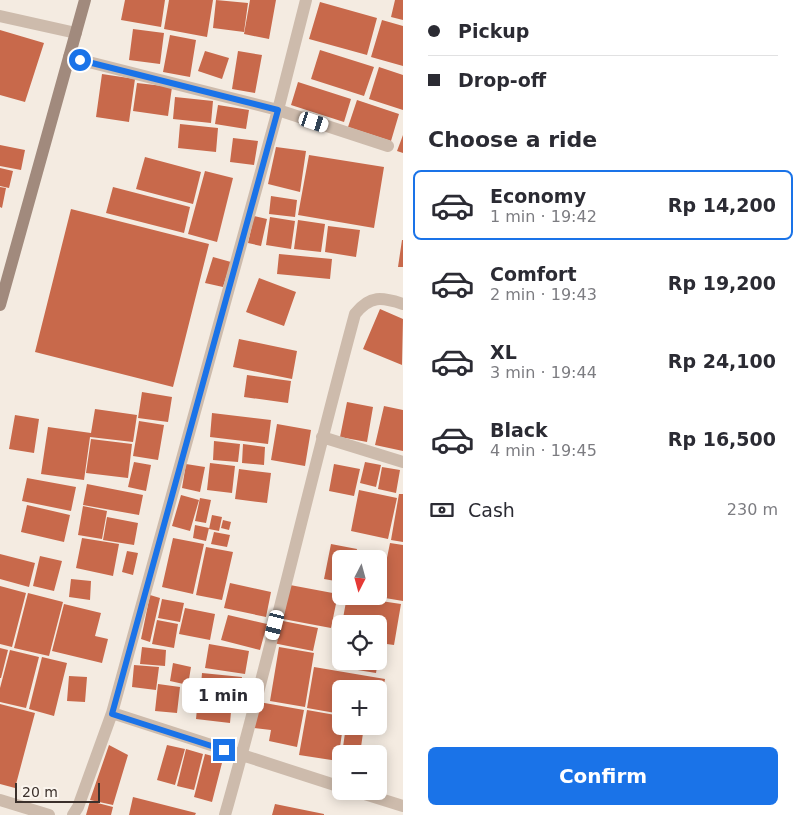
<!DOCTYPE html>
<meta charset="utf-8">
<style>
:root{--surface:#fff;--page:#f2f2f3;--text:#2b2b33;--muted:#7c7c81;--line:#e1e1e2;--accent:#1a73e8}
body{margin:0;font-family:"DejaVu Sans",sans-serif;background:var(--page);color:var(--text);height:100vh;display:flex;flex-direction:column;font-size:19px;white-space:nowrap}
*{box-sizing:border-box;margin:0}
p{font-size:16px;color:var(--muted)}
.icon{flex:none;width:28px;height:28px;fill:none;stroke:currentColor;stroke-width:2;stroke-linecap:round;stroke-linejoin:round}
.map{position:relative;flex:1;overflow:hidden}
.panel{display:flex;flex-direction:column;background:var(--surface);width:400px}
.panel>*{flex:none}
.hud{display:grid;align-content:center;height:110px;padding:0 25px;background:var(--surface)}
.needle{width:32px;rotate:186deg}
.buttons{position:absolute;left:332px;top:550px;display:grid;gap:10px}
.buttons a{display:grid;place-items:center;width:55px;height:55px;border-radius:8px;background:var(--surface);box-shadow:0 2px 12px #0003;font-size:25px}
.scale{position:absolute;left:15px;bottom:12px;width:85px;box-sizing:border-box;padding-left:5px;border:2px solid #3b302b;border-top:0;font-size:14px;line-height:18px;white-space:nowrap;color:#3b302b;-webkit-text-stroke:4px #fbf5ee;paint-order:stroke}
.end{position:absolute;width:22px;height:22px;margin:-11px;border:6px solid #1a73e8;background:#fff;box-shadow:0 0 0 2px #fff}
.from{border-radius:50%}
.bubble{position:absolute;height:35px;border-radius:8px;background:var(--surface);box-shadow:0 2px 12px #0003;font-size:16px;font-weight:700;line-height:35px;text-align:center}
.car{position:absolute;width:15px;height:30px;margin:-15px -8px;border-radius:6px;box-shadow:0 0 4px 1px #0007;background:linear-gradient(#fff 24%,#345 0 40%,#fff 0 76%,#345 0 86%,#fff 0)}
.hud b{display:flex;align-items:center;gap:18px;height:48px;font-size:19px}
.hud b+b{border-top:1px solid var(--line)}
.hud i{width:12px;height:12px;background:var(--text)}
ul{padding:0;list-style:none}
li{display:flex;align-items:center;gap:15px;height:70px;margin:0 10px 8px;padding:0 15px;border:2px solid transparent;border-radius:8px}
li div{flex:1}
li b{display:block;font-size:19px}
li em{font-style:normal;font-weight:700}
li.on{border-color:var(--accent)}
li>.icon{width:45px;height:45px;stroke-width:1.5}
h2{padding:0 25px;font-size:22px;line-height:60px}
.pay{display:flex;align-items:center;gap:12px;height:55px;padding:0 25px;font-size:19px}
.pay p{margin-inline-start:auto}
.cta{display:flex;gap:10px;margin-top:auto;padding:10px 25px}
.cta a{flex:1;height:58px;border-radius:8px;background:var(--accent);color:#fff;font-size:20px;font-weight:700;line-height:58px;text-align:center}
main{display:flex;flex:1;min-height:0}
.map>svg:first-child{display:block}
.building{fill:#c8694b}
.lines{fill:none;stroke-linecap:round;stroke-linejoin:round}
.minor{stroke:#cdbbac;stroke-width:12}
.secondary{stroke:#a18a7d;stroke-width:12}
.route{stroke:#1a73e8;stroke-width:6}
</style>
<main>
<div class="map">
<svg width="403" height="815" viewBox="0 0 403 815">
<rect width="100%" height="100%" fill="#f4ebe1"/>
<path class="building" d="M125,0H165L161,27L121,20Z
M169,0H213L207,37L164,29Z
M216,0L248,3L244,32L213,28Z
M250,0H276L269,39L244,34Z
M395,0H403V20L391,17Z
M320,2L377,18L367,55L309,39Z
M382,20L403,26V66L371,57Z
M133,29L164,33L160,64L129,60Z
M0,30L44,43L25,102L0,95Z
M170,35L196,40L190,77L163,72Z
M320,50L374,67L364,96L311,79Z
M205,51L229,58L222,79L198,71Z
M238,51L262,55L255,93L232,89Z
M379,67L403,75V110L369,99Z
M102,74L135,79L129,122L96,117Z
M298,82L351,99L344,122L291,105Z
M137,83L172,87L168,116L133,111Z
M175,97L213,101L211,123L173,119Z
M357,100L399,114L391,141L348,127Z
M218,105L249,110L246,129L215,124Z
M180,124L218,128L216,152L178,148Z
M403,135V153L397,151Z
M233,138L258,141L254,165L230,162Z
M0,145L25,150L21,170L0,166Z
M276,147L306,151L300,192L268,184Z
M309,155L384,167L374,228L298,215Z
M145,157L201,172L193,204L136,189Z
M0,168L13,171L9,188L0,186Z
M205,171L233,178L217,242L188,234Z
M0,187L6,188L2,208L0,207Z
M113,187L190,207L184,233L106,213Z
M271,196L297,200L295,217L269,214Z
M71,209L209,244L173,387L35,352Z
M254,216L267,219L261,246L248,243Z
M270,217L295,221L291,249L266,245Z
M298,220L325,224L321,252L294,249Z
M328,226L360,230L356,257L325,252Z
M402,240H403V267H398Z
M279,254L332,259L330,279L277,274Z
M213,257L231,262L223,287L205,283Z
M259,278L296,292L284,326L246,312Z
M380,309L403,319L402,365L363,349Z
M239,339L297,351L292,379L233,367Z
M247,375L291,381L288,403L244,397Z
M142,392L172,397L168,422L138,418Z
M347,402L373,407L367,442L340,437Z
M384,406L403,410V451L375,445Z
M95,409L137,415L133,442L90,437L84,480L41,474L48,427L91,433Z
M212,413L271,420L268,444L210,437Z
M15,415L39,419L34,453L9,449Z
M139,421L164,425L158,460L133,456Z
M277,424L311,430L305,466L271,460Z
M91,439L132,444L128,478L86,473Z
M214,441L240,444L238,462L213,460Z
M243,444L265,447L264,465L242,463Z
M134,462L151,465L146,491L128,487Z
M365,462L381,465L376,487L360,483Z
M210,463L235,466L232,493L207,490Z
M186,464L205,467L200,492L182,488Z
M334,464L360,469L354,496L329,491Z
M382,467L400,470L396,493L378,489Z
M239,469L271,473L267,503L235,499Z
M27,478L76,487L71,511L22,501Z
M87,484L143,495L139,515L83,505Z
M359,490L397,498L388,539L351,531Z
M399,494H403V542L391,540Z
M181,495L199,500L190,531L172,526Z
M200,498L211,500L206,523L195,521Z
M27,505L70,515L64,542L21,532Z
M83,506L107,511L102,539L78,535Z
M212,515L222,517L219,531L209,529Z
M107,517L138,523L134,545L103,540Z
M223,520L231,522L229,530L221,528Z
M195,525L209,528L206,541L193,538Z
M214,532L230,535L227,547L211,544Z
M82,538L119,544L113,576L76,568Z
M173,538L204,544L193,594L162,587Z
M390,543L403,545V601L379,597Z
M331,544L357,549L355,559H341V582L324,579Z
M206,547L233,552L222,600L196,595Z
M362,550L383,554L380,570L379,559H360Z
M127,551L138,553L133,575L122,572Z
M0,554L35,563L29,587L0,579Z
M40,556L62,561L54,591L33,586Z
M71,579L91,581L90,600L69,597Z
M230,583L271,592L266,617L224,608Z
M290,585L338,594L331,628L283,619Z
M0,586L26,593L12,647L0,644Z
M28,593L63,602L49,656L14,648Z
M150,595L160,598L150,642L141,639Z
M347,596L401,604L394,645L379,643V624H342Z
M162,599L184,603L180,622L158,618Z
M64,604L101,613L95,636L108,639L102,663L52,651Z
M185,608L215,614L210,640L179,634Z
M228,615L267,624L260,650L221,640Z
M157,620L178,624L174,648L152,644Z
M278,620L318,628L313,651L273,643Z
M338,638L341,639V661H378L376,673L333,666Z
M209,644L249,651L245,674L205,668Z
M142,647L166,650L165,666L140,664Z
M279,647L314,653L305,707L270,701Z
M0,648L8,650L1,678H0Z
M10,650L39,657L26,708L0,702V688Z
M42,657L67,663L54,716L29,709Z
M173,663L191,667L188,685L170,681Z
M134,665L159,667L156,690L132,687Z
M314,667L385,679L380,706L379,689H341V714L307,708Z
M202,673L242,677L239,701L200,697Z
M69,676L87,677L85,702L67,701Z
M158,684L180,687L177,713L155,711Z
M198,698L232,701L230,723L196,719Z
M259,702L304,710L297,747L269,741L271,730L254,728Z
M0,704L35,713L15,788L0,784Z
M307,710L341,716V726H343L338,761L299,755Z
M346,726H364L360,754H342Z
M109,745L128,755L113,805L90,800Z
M167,745L185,749L175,785L157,780Z
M186,749L203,754L194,790L177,786Z
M205,754L223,759L212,802L194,797Z
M133,797L196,813L195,815H129Z
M90,801L113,807L111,815H86Z
M275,804L324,814V815H272Z"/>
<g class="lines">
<path class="minor" d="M0,16L76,33
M69,57L278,110L388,146
M322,437L403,462
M112,713L341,787
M355,791L403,806
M0,800L49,815
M73,815L78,807L112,713L278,110L306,0
M225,815C272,649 310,480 355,314C370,295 382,297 403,304"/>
<path class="secondary" d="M0,305L85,0"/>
</g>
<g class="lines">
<path class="route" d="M80,60L278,110L112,714L224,750"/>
</g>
</svg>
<div class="buttons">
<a><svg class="needle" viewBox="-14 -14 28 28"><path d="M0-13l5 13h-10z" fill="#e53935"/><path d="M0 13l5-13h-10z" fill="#7c7c81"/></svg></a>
<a><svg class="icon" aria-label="locate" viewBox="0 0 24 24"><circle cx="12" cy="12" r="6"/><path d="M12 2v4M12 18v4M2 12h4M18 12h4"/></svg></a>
<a>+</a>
<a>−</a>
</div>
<div class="scale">20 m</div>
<i class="end from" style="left:80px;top:60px"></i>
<i class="end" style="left:224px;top:750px"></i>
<div class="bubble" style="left:182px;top:678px;width:82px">1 min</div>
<i class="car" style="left:314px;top:122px;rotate:108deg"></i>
<i class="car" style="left:275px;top:625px;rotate:194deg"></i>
</div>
<section class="panel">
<div class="hud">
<b><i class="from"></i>Pickup</b>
<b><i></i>Drop-off</b>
</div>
<h2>Choose a ride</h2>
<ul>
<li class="on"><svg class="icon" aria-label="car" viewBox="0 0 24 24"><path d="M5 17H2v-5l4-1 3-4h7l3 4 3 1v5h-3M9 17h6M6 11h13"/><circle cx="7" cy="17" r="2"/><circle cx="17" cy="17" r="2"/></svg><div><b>Economy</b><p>1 min · 19:42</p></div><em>Rp 14,200</em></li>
<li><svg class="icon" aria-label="car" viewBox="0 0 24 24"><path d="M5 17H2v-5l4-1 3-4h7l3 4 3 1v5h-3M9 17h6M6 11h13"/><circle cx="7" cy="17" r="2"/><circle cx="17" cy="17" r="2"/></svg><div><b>Comfort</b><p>2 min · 19:43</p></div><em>Rp 19,200</em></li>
<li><svg class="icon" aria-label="car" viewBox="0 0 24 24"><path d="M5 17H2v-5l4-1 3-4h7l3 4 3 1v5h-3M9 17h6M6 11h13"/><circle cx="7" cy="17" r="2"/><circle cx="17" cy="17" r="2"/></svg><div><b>XL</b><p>3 min · 19:44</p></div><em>Rp 24,100</em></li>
<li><svg class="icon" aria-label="car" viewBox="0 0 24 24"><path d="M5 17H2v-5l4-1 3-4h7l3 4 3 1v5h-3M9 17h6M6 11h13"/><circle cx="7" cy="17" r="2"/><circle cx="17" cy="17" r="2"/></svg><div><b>Black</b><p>4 min · 19:45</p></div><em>Rp 16,500</em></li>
</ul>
<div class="pay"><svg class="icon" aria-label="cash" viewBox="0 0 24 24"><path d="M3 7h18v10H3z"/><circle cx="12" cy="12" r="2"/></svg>Cash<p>230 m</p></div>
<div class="cta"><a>Confirm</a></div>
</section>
</main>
